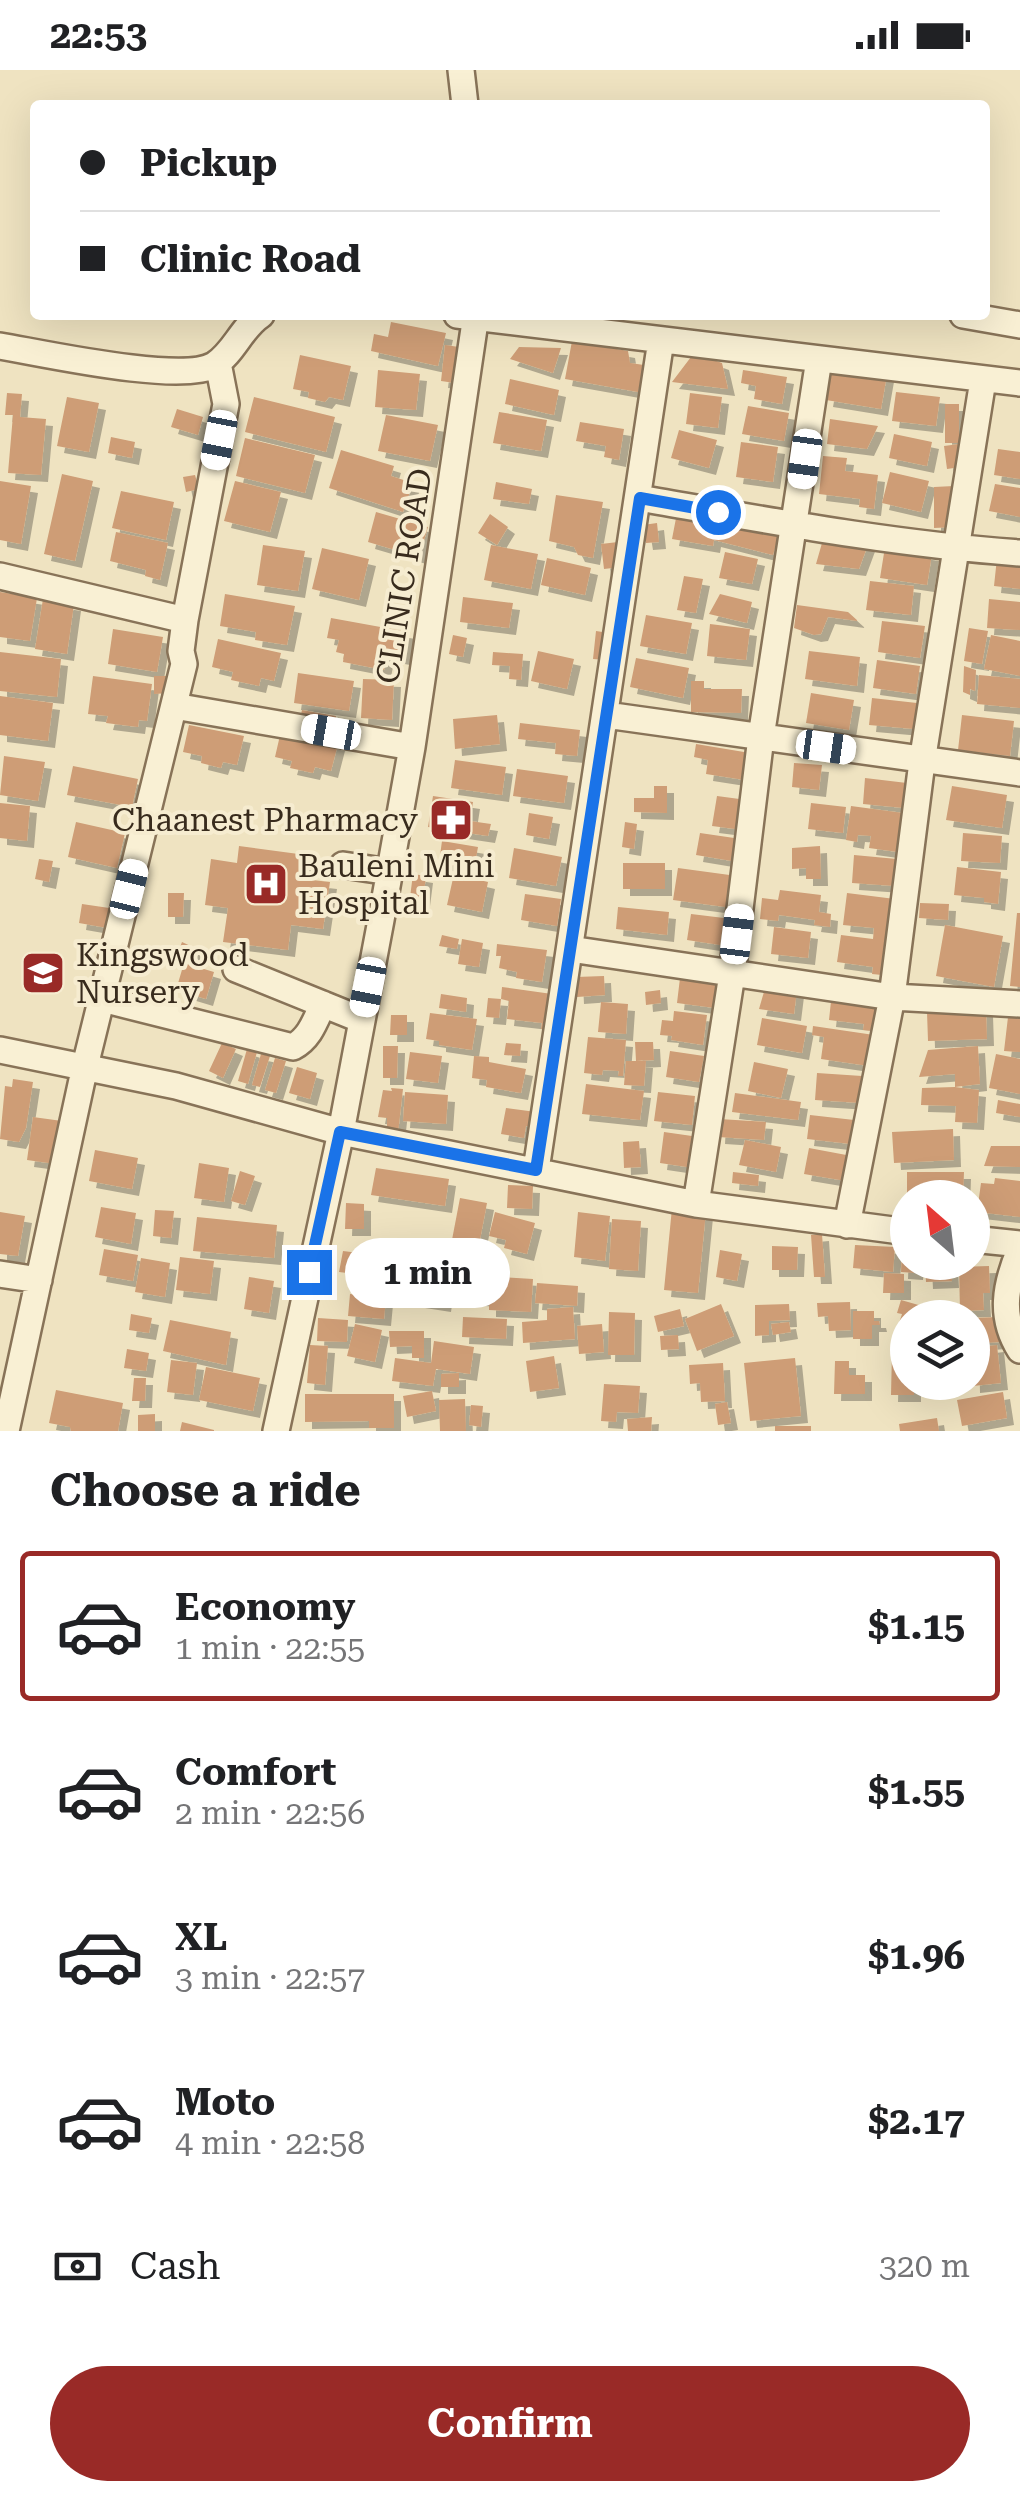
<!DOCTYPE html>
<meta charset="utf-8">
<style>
:root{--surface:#fff;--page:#f6f6f6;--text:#202124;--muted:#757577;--line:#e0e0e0;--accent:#992a27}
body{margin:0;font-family:"Roboto Serif",serif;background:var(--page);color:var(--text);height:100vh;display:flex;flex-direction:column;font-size:38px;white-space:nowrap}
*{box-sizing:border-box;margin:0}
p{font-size:32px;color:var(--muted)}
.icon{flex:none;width:55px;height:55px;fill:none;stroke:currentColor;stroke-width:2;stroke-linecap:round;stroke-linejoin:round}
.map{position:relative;height:1361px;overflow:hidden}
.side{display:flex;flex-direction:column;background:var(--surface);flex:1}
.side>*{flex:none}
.top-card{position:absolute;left:30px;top:30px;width:960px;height:220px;border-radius:10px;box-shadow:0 10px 40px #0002;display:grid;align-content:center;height:220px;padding:0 50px;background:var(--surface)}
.needle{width:65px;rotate:332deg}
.fabs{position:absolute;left:890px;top:1110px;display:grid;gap:20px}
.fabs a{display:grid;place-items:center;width:100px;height:100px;border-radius:50%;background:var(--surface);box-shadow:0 10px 40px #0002;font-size:50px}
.end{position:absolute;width:45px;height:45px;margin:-22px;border:12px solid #1a73e8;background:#fff;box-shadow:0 0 0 5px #fff}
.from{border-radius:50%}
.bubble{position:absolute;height:70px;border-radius:35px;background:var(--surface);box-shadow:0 10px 40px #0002;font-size:32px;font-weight:700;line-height:70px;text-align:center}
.car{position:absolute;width:30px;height:60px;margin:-30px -15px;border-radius:12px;box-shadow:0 0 8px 2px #0007;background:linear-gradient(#fff 24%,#345 0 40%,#fff 0 76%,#345 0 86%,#fff 0)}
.top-card b{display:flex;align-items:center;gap:35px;height:95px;font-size:38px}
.top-card b+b{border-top:2px solid var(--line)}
.top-card i{width:25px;height:25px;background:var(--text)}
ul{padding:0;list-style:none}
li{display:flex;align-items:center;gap:30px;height:150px;margin:0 20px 15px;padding:0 30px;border:5px solid transparent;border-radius:10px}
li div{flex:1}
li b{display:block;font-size:38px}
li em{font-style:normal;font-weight:700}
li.selected{border-color:var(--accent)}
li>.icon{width:90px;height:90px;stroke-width:1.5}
h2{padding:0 50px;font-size:45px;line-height:120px}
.pay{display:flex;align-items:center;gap:25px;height:110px;padding:0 50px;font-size:38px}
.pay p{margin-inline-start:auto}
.action{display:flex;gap:20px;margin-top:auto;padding:20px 50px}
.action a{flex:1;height:115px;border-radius:60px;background:var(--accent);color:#fff;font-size:40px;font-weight:700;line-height:115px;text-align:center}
.status{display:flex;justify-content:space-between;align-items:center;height:70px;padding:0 50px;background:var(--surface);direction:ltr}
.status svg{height:28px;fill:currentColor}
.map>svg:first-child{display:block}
.building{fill:#ce9d76;filter:url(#shadow)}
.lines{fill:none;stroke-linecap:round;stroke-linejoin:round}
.minor-casing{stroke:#887358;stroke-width:30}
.minor{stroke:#f9f0d4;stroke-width:25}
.route{stroke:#1a73e8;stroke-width:12}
.labels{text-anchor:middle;stroke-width:8;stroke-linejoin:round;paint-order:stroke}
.street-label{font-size:32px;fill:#382b1d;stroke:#f6ecd0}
.poi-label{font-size:32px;fill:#382b1d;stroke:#f6ecd0;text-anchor:start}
</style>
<div class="status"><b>22:53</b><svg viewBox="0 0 49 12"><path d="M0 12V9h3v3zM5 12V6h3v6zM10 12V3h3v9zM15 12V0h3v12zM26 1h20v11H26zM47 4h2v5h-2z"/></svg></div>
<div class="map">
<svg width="1020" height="1361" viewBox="0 0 1020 1361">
<defs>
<filter id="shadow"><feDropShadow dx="7" dy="7" stdDeviation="0" flood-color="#0004"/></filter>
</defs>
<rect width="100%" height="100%" fill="#efe3c1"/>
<path class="building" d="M391,252L446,263L438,296L371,281L374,264L388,267Z
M572,271L628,281L630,293L644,295L638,322L565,309Z
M445,275L459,277L455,313L441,311Z
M519,277L561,278L553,303L510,289Z
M694,283L722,293L728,319L672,312Z
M300,285L351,296L343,330L329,327L325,332L308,328L309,322L293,319Z
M832,296L887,305L881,339L826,330Z
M378,300L420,304L416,340L375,337Z
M743,300L787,307L782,334L754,329L756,316L741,313Z
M510,309L559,320L554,345L505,334Z
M896,322L940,327L936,356L892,351Z
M7,323L22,324L20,347L46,349L41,405L8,403L13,345H5Z
M690,323L722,327L718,358L686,354Z
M67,327L99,333L89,382L57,376Z
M254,327L335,347L326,382L245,362Z
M945,334H959V373H945Z
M748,336L789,343L784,371L742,364Z
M177,339L203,347L198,365L171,357Z
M499,342L547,350L541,381L493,373Z
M386,345L438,355L430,391L378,381Z
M830,349L878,356L867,379L827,374Z
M580,352L624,359L619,390L604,387L606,376L576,371Z
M679,360L717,370L709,398L671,388Z
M894,364L932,372L927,396L889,388Z
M111,367L135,372L132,388L108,383Z
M245,368L315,385L305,423L236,406Z
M741,372L778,377L773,412L736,407Z
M959,374L961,397L947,399L944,376Z
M998,379L1020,382V409L994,405Z
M341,380L394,396L391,406L413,413L403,442L329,418Z
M823,386L847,388L845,401L878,405L874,439L859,437L860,429L819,424Z
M890,402L929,411L921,442L882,433Z
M62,404L93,411L75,491L44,484Z
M195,405L199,419L186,422L183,407Z
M0,411L31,416L21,474L0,470Z
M235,411L281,422L270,462L224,451Z
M496,412L532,419L529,434L493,429Z
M995,414L1020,418V447L989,441Z
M954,416L955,457L934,458V417Z
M121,421L174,432L166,470L112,458Z
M556,425L603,432L593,488L578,485L574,477L549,471Z
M376,442L428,457L419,487L368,472Z
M677,443L779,464L773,485L714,470L713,476L672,469Z
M490,444L508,457L497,475L478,463Z
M657,453L659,472L646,473L643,455Z
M116,462L168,473L160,510L145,506L146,500L110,491Z
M824,466L869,472L859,499L816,494Z
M618,472L621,497L604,499L601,474Z
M263,475L305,481L298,521L257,515Z
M491,475L538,484L531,519L484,510Z
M885,477L932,484L927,515L880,508Z
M322,478L369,489L359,530L312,519Z
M725,482L758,489L752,514L719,508Z
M547,488L591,498L585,525L541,515Z
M997,488L1020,490V519L994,516Z
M684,506L703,509L696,543L677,540Z
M870,511L914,516L911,545L866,540Z
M0,522L37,528L30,571L0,567Z
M225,524L295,536L287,575L255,570L256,562L220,556Z
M720,524L752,532L747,553L709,544Z
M463,527L513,533L509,558L460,552Z
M43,529L74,534L67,584L35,579Z
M989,529L1020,532V560L987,558Z
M797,535L848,542L858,551L828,547L821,564L814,565L794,558Z
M646,545L692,553L686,584L640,576Z
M331,548L408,562L403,588L387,585L384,600L343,592L344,584L336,582L339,570L327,568Z
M882,551L925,556L920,588L878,582Z
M710,554L750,559L746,590L707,586Z
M969,558L988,561L982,594L964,591Z
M113,559L163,567L157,602L108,594Z
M596,561L609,563L606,590L593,589Z
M453,565L467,568L463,587L449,584Z
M991,565L1020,571V606L984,599Z
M218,569L281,583L274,611L261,608L259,616L231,610L233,602L212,597Z
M538,581L574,589L567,619L531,611Z
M809,581L860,587L857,616L805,609Z
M0,582L61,589L57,627L0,621Z
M493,582L523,584L521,610L509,609L510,596L492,595Z
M636,588L689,598L683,628L630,617Z
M877,590L920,596L916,624L873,618Z
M964,596L976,600L975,621L970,619V625L963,622Z
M298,603L354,611L349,641L294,633Z
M979,605L1020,609V638L977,634Z
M93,606L152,614L147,651L139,650L138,657L106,653L108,646L88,644Z
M154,606H169V623L154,624Z
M363,609L394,610L392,650L361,648Z
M691,611H704V619H742L741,643L691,642Z
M811,623L854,630L849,660L806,653Z
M0,626L53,633L48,671L0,665Z
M872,628L917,633L914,659L869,655Z
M302,640L336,646L334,660L299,653Z
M497,645L500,674L455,679L453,649Z
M962,645L1014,651L1010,686L958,680Z
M520,653L580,660L577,686L555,684L556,673L518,669Z
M189,655L244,666L237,695L223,692L221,698L201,693L202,686L183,682Z
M281,661L338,674L331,701L315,697L313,703L290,698L292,691L275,687Z
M696,674L756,684L751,711L706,704L708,690L694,687Z
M4,686L45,692L38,731L0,725Z
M455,690L506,697L502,725L451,718Z
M794,693L822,695L819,720L792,717Z
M73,696L138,709L132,737L67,725Z
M517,699L568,706L564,733L513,726Z
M865,708L907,713L904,738L863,734Z
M654,716H667V743L634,742V728H654Z
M952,716L1007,725L1002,758L946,750Z
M433,726L473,732L470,751L491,754L488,766L428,757Z
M717,726L747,730L743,760L712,756Z
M0,733L30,736L27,771L0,768Z
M811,733L846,737L843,763L808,759Z
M851,736L903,743L898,782L869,778L871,766L858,765L857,772L846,770Z
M529,743L553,747L549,769L526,765Z
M76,752L125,763L117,798L68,787Z
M625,752L637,754L634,779L622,777Z
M700,763L741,769L738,792L696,785Z
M963,763L1002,766L1000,793L961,791Z
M442,771L478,777L474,799L439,793Z
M239,776L306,785L303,809L330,812L323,859L291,855L288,880L223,872L228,838L205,835L211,789L237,793Z
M820,776L821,809H806V798L792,799V778Z
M514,778L562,787L556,816L509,808Z
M854,785L897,789L895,816L852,813Z
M39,789L53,791L49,812L35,809Z
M623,793H665V819H623Z
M957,797L1001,802L998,834L984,832V828L954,825Z
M678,798L737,806L733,838L673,830Z
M413,804L426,806L422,837L409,835Z
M454,804L488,812L482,842L447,835Z
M780,820L821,825L819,842L831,844L830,857L814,855L815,850L779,845L778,851L760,849L762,828L778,830Z
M168,823H184L183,847H168Z
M847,823L895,829L892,906L872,904L873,897L837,892L841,865L873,869L874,858L843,855Z
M525,824L561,829L557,856L521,850Z
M920,833L949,834L948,850L919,848Z
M82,834L116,839L113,859L79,853Z
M618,837L669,842L667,865L616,859Z
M1017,843H1020V917L1010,916Z
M691,844L724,848L720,875L687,870Z
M945,855L1003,866L994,917L936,906Z
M774,857L811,862L808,888L771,884Z
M442,865L459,869L457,879L439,876Z
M462,869L483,873L479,897L458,894Z
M182,872L199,880L194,892L177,885Z
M497,874L547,880L542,912L516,908L517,902L499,898L501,886H496Z
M32,886L56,889L52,910L29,907Z
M184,893L214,902L206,929L176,920Z
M719,904L715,938L677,933L680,908Z
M604,906L605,925L577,927L576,907Z
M766,915L797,920L794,944L759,939Z
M502,917L552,924L548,959H541L542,953L507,949L509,931L501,929L499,948L486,947L488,928L501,929Z
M660,920L661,933L646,935L645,922Z
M832,922L886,928L881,962L863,960L864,954L829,950Z
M441,924L467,928L466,942L439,938Z
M601,932L628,934L626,964L598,962Z
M986,939L987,969L928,971L927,942Z
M674,941L707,945L703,975L671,970L672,966L660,965L662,950L673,951Z
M430,943L477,949L472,980L439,975V971L426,969Z
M391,945H407V965H390Z
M1008,947L1020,948V982L1004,981Z
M762,948L807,956L802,983L757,975Z
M813,956L874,965L869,996L821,989L824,967L812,965Z
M588,967L626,970L623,1006H618L619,1001L603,1000L602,1005L584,1003Z
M635,972H653L654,990L636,991Z
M222,973L236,979L223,1008L209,1001Z
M506,973L521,974L520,986L504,985Z
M383,976H398L397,1008H383Z
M978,976L980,1014L955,1017V1004L919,1007L928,980Z
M247,979L257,982L248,1014L238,1011Z
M670,981L704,986L699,1012L666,1007Z
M410,982L442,986L438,1013L406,1009Z
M261,984L270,986L260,1017L252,1015Z
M996,984L1020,989V1024L989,1018Z
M474,986L489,987V992L526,999L521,1023L486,1017L487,1010L472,1008Z
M275,988L286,991L276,1023L265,1020Z
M626,991H646L644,1016L624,1015Z
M754,992L788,999L781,1028L748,1021Z
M297,997L317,1003L310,1029L289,1023Z
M817,1003L862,1006L861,1033L815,1030Z
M13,1009L33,1012L26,1058L19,1072L0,1069L5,1016L12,1017Z
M586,1014L644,1021L640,1050L582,1044Z
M955,1017L979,1020L977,1053L955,1052L956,1036L921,1035L922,1018Z
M391,1018L403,1019L398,1063L387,1062V1048L378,1047L383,1020L392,1021Z
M405,1022L448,1025L446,1054L403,1051Z
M658,1022L695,1026L692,1055L654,1051Z
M735,1023L801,1032L798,1050L732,1042Z
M998,1030L1020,1034V1047L996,1043Z
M506,1038L536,1042L534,1057L526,1056L524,1068L501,1064Z
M810,1045L863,1051L860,1075L807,1069Z
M33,1047L62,1051L56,1094L27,1090Z
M719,1049L766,1052L764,1070L718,1067Z
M953,1059L954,1090L894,1093L892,1062Z
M664,1062L692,1066L687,1097L660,1093Z
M745,1070L781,1077L776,1102L739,1095Z
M639,1071L641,1097L624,1098L623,1072Z
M991,1076H1020V1097L984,1096Z
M809,1078L857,1087L852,1112L804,1104Z
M95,1080L138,1088L132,1119L89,1111Z
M199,1093L229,1098L224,1132L194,1128Z
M376,1098L449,1109L445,1136L371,1125Z
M240,1101L255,1106L245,1135L231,1131Z
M733,1102L759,1105L758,1116L732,1113Z
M907,1102H964L963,1128H907Z
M995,1108L1020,1111V1147L977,1142L981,1113L994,1114Z
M508,1115L533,1116L532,1139L507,1138Z
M460,1128L487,1133L478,1180L451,1175Z
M346,1133L364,1134V1159H345Z
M101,1137L136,1143L131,1174L95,1167Z
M672,1138L706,1141L698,1223L664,1220Z
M155,1140L174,1141L171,1168L153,1166Z
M0,1142L25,1146L18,1186L0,1184Z
M495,1142L535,1153L527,1184L504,1178L506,1170L489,1166Z
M578,1142L610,1146L605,1191L574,1187Z
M197,1147L277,1155L274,1188L193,1181Z
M612,1149L641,1151L638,1201L609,1199Z
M822,1164L825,1207H814L811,1165Z
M902,1173H908V1192H917L916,1203L901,1202Z
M855,1175L895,1177L893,1202L853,1198Z
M772,1176L798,1177L797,1200H772Z
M104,1179L138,1185L133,1211L99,1205Z
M720,1180L742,1184L737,1211L716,1207Z
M343,1181L375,1185L372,1206L339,1202Z
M180,1187L214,1191L210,1224L176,1220Z
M141,1188L170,1193L165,1227L135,1222Z
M399,1189L421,1192L419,1203L448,1208L444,1235L392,1227Z
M925,1192H951L952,1211L926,1212Z
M989,1196L990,1223H983L984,1240L960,1241L959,1197Z
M884,1203L904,1204V1223H883Z
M452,1204L533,1209L531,1242L489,1240V1230L449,1226Z
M249,1207L274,1211L269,1243L244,1239Z
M537,1213L578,1216L577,1236L535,1233Z
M350,1224L386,1228L384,1249L348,1246Z
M901,1230L929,1238L926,1248H908V1259L898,1256L902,1244L897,1243Z
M850,1232L851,1260L829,1261L828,1246L818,1247L817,1233Z
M721,1234L734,1266L697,1281L685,1249Z
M789,1234L790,1250L769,1251V1265L755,1266V1235Z
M573,1237L575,1269L523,1273L522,1252L547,1250V1239Z
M680,1239L684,1256L658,1262L654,1246Z
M853,1241H874V1251H879L880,1255H872V1269H853Z
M609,1242L635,1243L634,1285H608Z
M131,1244L152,1248L149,1263L129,1260Z
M463,1247L507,1249L506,1269L462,1267Z
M998,1247L999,1272L972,1274V1248Z
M318,1248L348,1250L347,1272L317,1271Z
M170,1250L231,1262L226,1295L163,1281Z
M789,1252L791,1262L773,1265L771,1254Z
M355,1254L382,1260L375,1292L347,1286Z
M602,1254L604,1282L579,1284L577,1256Z
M389,1261H424V1288H412V1276L390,1277Z
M678,1265L679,1279L661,1280L660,1266Z
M434,1271L474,1277L470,1304L436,1299L433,1316L392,1311L395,1288L431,1293Z
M310,1275L328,1276L325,1315L307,1313Z
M997,1275L1001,1313L973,1316L972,1278Z
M127,1279L149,1283L146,1301L124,1298Z
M892,1282H908V1312H914V1325H891Z
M554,1286L559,1318L530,1322L526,1291Z
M795,1288L801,1346L750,1351L744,1293Z
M171,1290L197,1293L193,1325L167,1322Z
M835,1291H849V1305H865V1324H834Z
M723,1293L725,1331L701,1332L700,1313L690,1314L689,1295Z
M206,1297L260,1308L253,1341L199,1330Z
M459,1303V1317H441V1304Z
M134,1308H146L145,1331H132Z
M604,1314L640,1316L638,1343L617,1342L616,1352L601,1351Z
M56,1320L123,1333L118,1361H71L70,1357L49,1353Z
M432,1321L436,1341L407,1347L403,1326Z
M1003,1322L1007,1348L962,1356L957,1330Z
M305,1324H394V1358H369V1351L305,1352Z
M465,1329L466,1361H440L439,1330Z
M727,1332L731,1353L718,1355L715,1334Z
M471,1335L483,1336L481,1357L469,1355Z
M155,1344V1361H138V1345Z
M652,1347L651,1361H628L627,1349Z
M937,1348L939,1361H900L899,1354Z
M182,1352L214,1360V1361H180Z
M775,1356H811V1361H775Z"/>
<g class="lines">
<defs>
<path id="minor" d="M461,0L465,35
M457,245L1020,313
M963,245L1020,255
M0,276C42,283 181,314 214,295C234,283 241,258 261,245
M639,428C766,450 892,474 1020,483
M0,506L185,550
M174,636L412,677
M606,645L1020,703
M343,795L390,802
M570,879L892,927L1020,934
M236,899L362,950
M102,929L293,977C310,968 315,951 323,934
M0,980L176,1016L341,1062L696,1134L908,1162
M536,1100L661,270
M696,1134L732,904L761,667L819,289
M847,1155L892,927L922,692L983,310
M972,1169L1020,1174
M1020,1180C1005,1215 999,1247 1020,1280
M0,1204L39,1210
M6,1361L85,996L184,594L181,581L185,550L226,334L218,293
M276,1361L341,1062L381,850L412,677L476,245"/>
</defs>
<use href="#minor" class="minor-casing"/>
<use href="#minor" class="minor"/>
</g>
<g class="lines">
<path class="route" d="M309,1202L340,1062L536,1100L640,428L718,442"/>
</g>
<defs>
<symbol id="pharmacy-square" viewBox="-11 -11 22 22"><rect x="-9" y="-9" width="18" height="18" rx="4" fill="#992a27" stroke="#f6ecd0"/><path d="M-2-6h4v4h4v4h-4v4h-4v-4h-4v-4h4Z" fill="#fff"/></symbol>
<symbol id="hospital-square" viewBox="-11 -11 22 22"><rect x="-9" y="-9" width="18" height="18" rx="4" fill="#992a27" stroke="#f6ecd0"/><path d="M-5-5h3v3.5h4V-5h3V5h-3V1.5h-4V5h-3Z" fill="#fff"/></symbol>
<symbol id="school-square" viewBox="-11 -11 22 22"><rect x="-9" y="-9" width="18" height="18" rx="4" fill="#992a27" stroke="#f6ecd0"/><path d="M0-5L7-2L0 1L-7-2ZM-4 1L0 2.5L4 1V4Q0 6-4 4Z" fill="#fff"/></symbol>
</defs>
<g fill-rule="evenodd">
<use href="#pharmacy-square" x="426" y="725" width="50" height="50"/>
<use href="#hospital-square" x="241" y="789" width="50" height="50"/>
<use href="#school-square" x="18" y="878" width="50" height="50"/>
</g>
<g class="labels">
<g class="street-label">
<text transform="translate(404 506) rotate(-81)" y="11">CLINIC ROAD</text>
</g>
<g class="poi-label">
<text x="418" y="761" text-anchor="end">Chaanest Pharmacy</text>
<text x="298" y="807">Bauleni Mini<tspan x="298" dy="37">Hospital</tspan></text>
<text x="76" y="896">Kingswood<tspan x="76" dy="37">Nursery</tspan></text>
</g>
</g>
</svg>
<div class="fabs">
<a><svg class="needle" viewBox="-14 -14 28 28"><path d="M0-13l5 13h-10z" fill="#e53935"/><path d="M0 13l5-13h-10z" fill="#757577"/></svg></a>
<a><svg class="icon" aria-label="layers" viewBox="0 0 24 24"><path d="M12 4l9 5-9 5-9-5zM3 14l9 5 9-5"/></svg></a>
</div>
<i class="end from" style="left:718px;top:442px"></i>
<i class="end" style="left:309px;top:1202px"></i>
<div class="bubble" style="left:345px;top:1168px;width:165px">1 min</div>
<i class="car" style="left:219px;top:370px;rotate:191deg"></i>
<i class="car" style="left:805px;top:389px;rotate:188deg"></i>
<i class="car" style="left:331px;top:662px;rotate:280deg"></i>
<i class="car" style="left:826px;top:677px;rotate:98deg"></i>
<i class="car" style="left:129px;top:819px;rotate:14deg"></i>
<i class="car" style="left:737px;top:864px;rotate:7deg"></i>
<i class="car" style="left:368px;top:917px;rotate:191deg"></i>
<div class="top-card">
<b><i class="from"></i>Pickup</b>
<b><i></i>Clinic Road</b>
</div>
</div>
<section class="side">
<h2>Choose a ride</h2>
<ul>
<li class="selected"><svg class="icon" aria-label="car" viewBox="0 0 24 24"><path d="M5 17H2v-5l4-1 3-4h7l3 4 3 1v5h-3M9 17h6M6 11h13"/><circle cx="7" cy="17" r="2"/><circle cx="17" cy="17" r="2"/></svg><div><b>Economy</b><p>1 min · 22:55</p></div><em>$1.15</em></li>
<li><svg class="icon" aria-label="car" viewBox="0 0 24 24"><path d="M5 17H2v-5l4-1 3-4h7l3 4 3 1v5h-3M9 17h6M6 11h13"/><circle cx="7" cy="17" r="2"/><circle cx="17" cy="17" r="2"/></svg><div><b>Comfort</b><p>2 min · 22:56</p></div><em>$1.55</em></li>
<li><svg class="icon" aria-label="car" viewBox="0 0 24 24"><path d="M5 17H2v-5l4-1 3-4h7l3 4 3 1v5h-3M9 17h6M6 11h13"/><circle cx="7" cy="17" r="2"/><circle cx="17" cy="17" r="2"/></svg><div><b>XL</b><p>3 min · 22:57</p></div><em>$1.96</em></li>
<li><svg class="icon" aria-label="car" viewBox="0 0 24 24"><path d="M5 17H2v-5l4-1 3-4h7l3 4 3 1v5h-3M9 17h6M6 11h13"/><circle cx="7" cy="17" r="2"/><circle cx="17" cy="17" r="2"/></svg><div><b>Moto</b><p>4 min · 22:58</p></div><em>$2.17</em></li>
</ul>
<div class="pay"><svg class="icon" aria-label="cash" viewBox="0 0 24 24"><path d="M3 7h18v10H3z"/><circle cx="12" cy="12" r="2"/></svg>Cash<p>320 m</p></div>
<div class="action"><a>Confirm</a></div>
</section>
